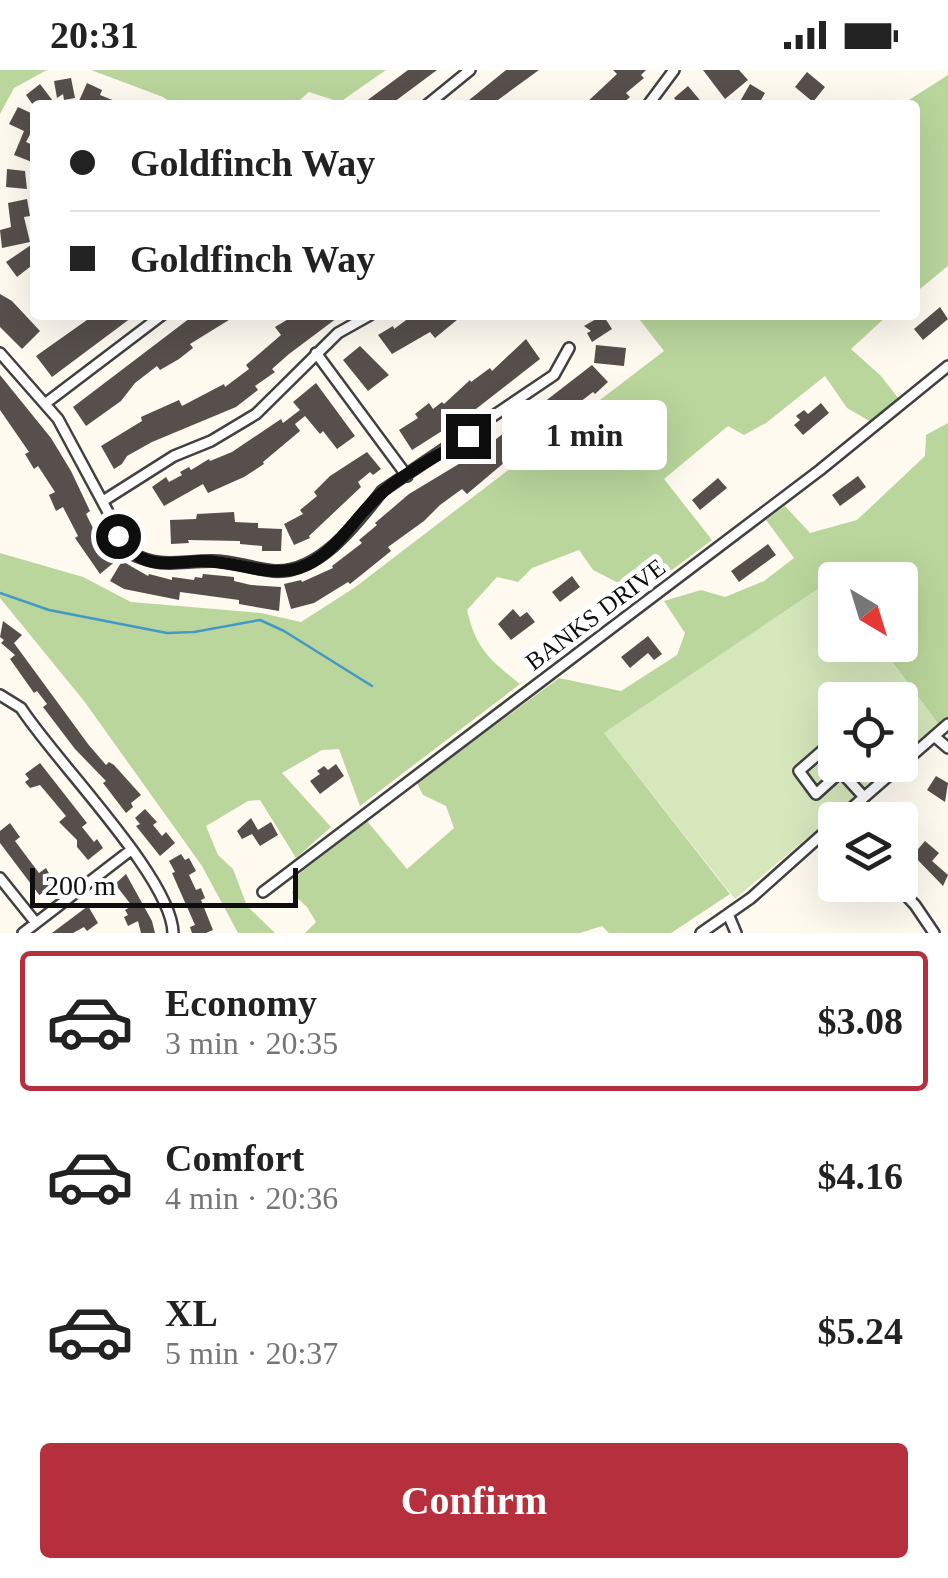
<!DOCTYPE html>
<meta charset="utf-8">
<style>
:root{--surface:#fff;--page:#f2f2f2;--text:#222;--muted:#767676;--line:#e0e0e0;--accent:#b52f3d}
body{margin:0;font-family:Georgia,serif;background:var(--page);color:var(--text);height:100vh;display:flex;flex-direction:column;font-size:38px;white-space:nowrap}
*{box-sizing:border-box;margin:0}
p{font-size:32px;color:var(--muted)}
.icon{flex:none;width:55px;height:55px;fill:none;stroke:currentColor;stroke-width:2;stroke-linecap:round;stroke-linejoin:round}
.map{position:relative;height:863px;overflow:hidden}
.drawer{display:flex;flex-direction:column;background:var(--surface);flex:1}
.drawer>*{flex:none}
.top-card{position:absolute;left:30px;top:30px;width:890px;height:220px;border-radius:10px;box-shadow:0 10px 40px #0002;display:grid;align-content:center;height:220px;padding:0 40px;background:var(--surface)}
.needle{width:65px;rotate:142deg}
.tools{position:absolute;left:818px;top:492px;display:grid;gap:20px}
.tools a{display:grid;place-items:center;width:100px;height:100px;border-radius:10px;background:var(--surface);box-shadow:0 10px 40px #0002;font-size:50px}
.scale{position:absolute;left:30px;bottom:25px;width:268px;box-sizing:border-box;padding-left:10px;border:5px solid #0e0e0e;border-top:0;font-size:28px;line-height:35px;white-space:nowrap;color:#0e0e0e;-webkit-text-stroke:8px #fff;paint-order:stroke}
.end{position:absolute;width:45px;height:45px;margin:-22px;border:12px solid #0e0e0e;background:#fff;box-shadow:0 0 0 5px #fff}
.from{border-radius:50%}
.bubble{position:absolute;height:70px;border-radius:10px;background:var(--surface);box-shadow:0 10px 40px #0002;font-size:32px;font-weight:800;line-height:70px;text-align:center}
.top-card b{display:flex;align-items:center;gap:35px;height:95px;font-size:38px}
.top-card b+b{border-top:2px solid var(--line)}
.top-card i{width:25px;height:25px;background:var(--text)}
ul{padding:18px 0 0;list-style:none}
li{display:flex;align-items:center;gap:30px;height:140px;margin:0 20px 15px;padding:0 20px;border:5px solid transparent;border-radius:10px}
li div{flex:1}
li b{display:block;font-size:38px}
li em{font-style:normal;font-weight:800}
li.selected{border-color:var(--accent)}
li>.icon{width:90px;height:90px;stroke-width:1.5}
.primary-button{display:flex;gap:20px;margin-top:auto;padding:20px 40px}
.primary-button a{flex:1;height:115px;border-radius:10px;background:var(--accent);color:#fff;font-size:40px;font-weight:800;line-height:115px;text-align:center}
.status{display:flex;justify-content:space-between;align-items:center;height:70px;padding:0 50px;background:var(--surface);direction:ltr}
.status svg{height:28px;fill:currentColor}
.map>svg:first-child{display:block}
.green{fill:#d5e7bb}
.forest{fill:#bad69c}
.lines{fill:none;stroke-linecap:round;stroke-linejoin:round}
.stream{stroke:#4399c5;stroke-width:2.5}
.building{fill:#564f4b}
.minor-casing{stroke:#414141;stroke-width:14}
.minor{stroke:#fff;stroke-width:9}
.route{stroke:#0e0e0e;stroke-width:12}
.labels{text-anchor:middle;stroke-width:10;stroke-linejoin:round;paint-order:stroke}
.street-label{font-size:25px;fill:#0e0e0e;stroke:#fff}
</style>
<div class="status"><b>20:31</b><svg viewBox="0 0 49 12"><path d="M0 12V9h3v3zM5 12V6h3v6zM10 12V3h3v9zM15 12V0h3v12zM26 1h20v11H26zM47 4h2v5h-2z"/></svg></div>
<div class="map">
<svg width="948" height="863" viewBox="0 0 948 863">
<rect width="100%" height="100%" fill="#fefaf0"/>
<path class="green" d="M831,509L835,514V575H880L939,655L900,689V630H835V695H893L735,829L604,663Z"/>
<path class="forest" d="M0,0H47L14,18L0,44Z
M91,0H386L340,32L309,22L294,35H175L163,27Z
M948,5V196L915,223V35H901Z
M636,245H888L851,279L881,306L899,329L871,352L847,338L825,306L766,353L744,365L728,356L664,409L712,470L640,524L593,500L579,480L532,498L518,512L497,507L467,540C476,579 490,590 520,614L360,736L339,679L322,680L282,703L331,757L296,788L260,730L248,731L206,756L218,785L233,799L247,836L275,863H238L202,796L84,631L0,528V483L83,507L131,532L261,543L301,552L354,518L664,281Z
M948,353V647L939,655L880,575H900V510H835V514L831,510L604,663L730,824L671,863H609L602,856L580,863H305L316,852L307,837L292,823L299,804L367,751L407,799L454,758L446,736L423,725L417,713L559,608L621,621L677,585L685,563L664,531L701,520L725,527L764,511L794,488L766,450L785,436L810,463L857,450L925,386L926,365Z"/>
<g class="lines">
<path class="stream" d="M0,523L49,540L167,563L194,562L260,550L284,561L372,616"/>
</g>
<path class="building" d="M408,0H437L390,35H361Z
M506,0H539L491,35H463Z
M613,0H646L641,5L644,8L626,23L630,27L621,35H584L617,4Z
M703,0H739L748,10L725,29Z
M807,2L825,17L813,32L795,17Z
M71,8L75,28L64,30L63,24L57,28L54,11Z
M87,13L102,20L100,25L125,35H89L79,31Z
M40,14L53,31L48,35H33L26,25Z
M750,14L765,23L758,35H738Z
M688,16L704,35H680L674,28Z
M18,37L35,45V55L26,72L35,76L32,92L14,85L24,61L9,54Z
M7,99L25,101L27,119L6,117Z
M27,129L30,146L24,147L30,172L2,178L0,160L11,157L8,133Z
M31,175L35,179V193L17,207L6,192Z
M0,224L12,231L40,261L22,279L0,257Z
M940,237L948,249L923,270L914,259Z
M94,245H135L52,307L36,286Z
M194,245H237L190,274L193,278L179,289L160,300L157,296L135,313L121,331L86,356L73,337Z
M295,245H341L289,284L272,299L275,302L255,316L258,320L236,337L152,372L127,386L122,394L114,399L101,376L142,351L141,347L179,330L182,336L224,314L225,317L249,299L246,295L281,265L275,257Z
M413,245H463L435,268L430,262L392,284L378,265L393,256L394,259Z
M603,245L612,259L592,272L587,263L591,261L584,256Z
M526,269L540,289L472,342L412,380L399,360L418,348L415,344L429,333L433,339L442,332L444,334L470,310L471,312L490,298L492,301Z
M596,275L626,278L624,296L594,293Z
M360,276L389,305L368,321L343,290Z
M592,295L608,312L595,324L593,322L536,366L467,424L462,419L440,435L424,451L388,477L391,481L350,514L348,512L314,533L291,539L284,514L301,510L302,512L333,498L332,496L362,473L359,470L377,455L375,453L409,424L482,380Z
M0,305L51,368L71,401L90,441L86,444L93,458L117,490L100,504L75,468L78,466L63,437L56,441L49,425L55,422L38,396L34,399L25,384L29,382L0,340Z
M316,313L355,366L337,379L323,361L320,364L305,346L295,354L300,361L263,392L264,394L244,407L208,423L203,414L164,436L152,417L166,407L169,412L182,405L180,402L189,397L191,400L209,389L210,391L232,382L281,349L283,353L300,340L293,332Z
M821,333L829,343L803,365L794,355L800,350L796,346L804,340L808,344Z
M367,382L381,399L373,405L370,402L358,412L361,417L309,466L310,468L294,475L284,454L303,444L300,440L317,426L314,422L330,406Z
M858,406L866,417L840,436L832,425Z
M718,408L727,418L700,440L692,430Z
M234,442L235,452L258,453V458L282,459L281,481H262V476L240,474V471L188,470L189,473L171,474L170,450L196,449L197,444Z
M768,474L776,485L739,512L731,501Z
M122,491L148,506L149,504L172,510V507L194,510L195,507L202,508L203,504L234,507V511L251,515L281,517L279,541L239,534V530L180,522L179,530L124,519L110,511Z
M572,506L580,517L560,532L552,522Z
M513,539L520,547L527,542L535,552L511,570L498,554Z
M3,551L22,565L14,573L88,674L106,695L109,692L114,695L141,725L131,733L133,737L126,743L103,713L106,711L75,679L43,637L47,634L37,621L34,623L10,589L15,585L1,573L4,570L0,567Z
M648,566L662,584L654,590L648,583L630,598L621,587Z
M40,693L87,753L82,757L94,772L97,769L103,778L88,790L77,777V770L59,752L66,746L40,715L30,718L25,712L29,709L25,704Z
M336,694L344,706L320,724L310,711L320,704L317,701L324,696L328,700Z
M936,706L948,713L945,732L927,720Z
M145,739L157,752L153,755L162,766L166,762L175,773L160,786L136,756L140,754L135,748Z
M251,748L258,760L271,752L278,765L260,776L252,764L242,769L237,761Z
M10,753L20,767L15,771L39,803L46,798L55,814L40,826L0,773V761Z
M925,771L939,783L932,791L948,805L943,816L913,785Z
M181,784L185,790L189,788L196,801L189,805L196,820L201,818L205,828L201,830L213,860L206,863H192L190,857L195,855L172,803L175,802L169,791Z
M126,804L152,851L155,863H141L138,851L128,856L124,847L128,845L125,840L132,836L115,814Z
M88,836L98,853L87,861L84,857L73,863H52Z"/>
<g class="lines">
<defs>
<path id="minor" d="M427,35L470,0
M648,35L674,0
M0,283L58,349L130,483C162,499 178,491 212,491C233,491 253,499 274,501C319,504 357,453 382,421L554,305L569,278
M316,283L407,406
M46,333L162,245
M103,431L174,386L211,371L256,344L338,263L370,245
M0,625L21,638C55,691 172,808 173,863
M874,630L878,626L883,630
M900,644V645
M934,666L948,678
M835,668L822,681L864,727
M822,681L799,701L816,724L848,695
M838,750L948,654
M0,808L36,853
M900,819L915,835L934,863
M263,822L820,400L948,296
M728,844L736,863
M23,863L131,780
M701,863L751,828L835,753"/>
</defs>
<use href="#minor" class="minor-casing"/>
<use href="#minor" class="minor"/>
</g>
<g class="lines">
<path class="route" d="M118,466C141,500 163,493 200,491C232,490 268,508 299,498C336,486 356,444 384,421C408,400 441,385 468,366"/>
</g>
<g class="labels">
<g class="street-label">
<text transform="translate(595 544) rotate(-37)" y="9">BANKS DRIVE</text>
</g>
</g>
</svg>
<div class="tools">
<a><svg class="needle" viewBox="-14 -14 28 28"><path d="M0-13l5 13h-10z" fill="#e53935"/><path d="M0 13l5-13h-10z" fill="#767676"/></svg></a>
<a><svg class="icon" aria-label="locate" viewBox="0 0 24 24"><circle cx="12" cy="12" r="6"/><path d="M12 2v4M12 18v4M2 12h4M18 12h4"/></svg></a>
<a><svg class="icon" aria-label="layers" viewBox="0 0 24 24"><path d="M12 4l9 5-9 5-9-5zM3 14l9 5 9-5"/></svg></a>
</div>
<div class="scale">200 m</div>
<i class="end from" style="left:118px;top:466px"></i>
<i class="end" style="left:468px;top:366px"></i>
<div class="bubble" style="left:502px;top:330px;width:165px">1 min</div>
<div class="top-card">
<b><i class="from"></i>Goldfinch Way</b>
<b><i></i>Goldfinch Way</b>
</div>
</div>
<section class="drawer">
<ul>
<li class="selected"><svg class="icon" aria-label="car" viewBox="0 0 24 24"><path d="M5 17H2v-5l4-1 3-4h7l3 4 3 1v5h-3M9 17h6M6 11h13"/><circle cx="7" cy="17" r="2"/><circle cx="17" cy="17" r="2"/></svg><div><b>Economy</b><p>3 min · 20:35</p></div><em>$3.08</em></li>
<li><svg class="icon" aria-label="car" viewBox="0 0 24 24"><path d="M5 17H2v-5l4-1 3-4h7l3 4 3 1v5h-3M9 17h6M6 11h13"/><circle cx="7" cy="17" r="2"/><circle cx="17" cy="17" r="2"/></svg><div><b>Comfort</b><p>4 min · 20:36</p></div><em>$4.16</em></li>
<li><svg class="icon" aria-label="car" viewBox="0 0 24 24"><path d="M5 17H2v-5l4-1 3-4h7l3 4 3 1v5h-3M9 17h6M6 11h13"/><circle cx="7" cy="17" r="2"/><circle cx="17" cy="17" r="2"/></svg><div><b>XL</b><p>5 min · 20:37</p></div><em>$5.24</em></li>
</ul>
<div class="primary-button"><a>Confirm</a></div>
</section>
